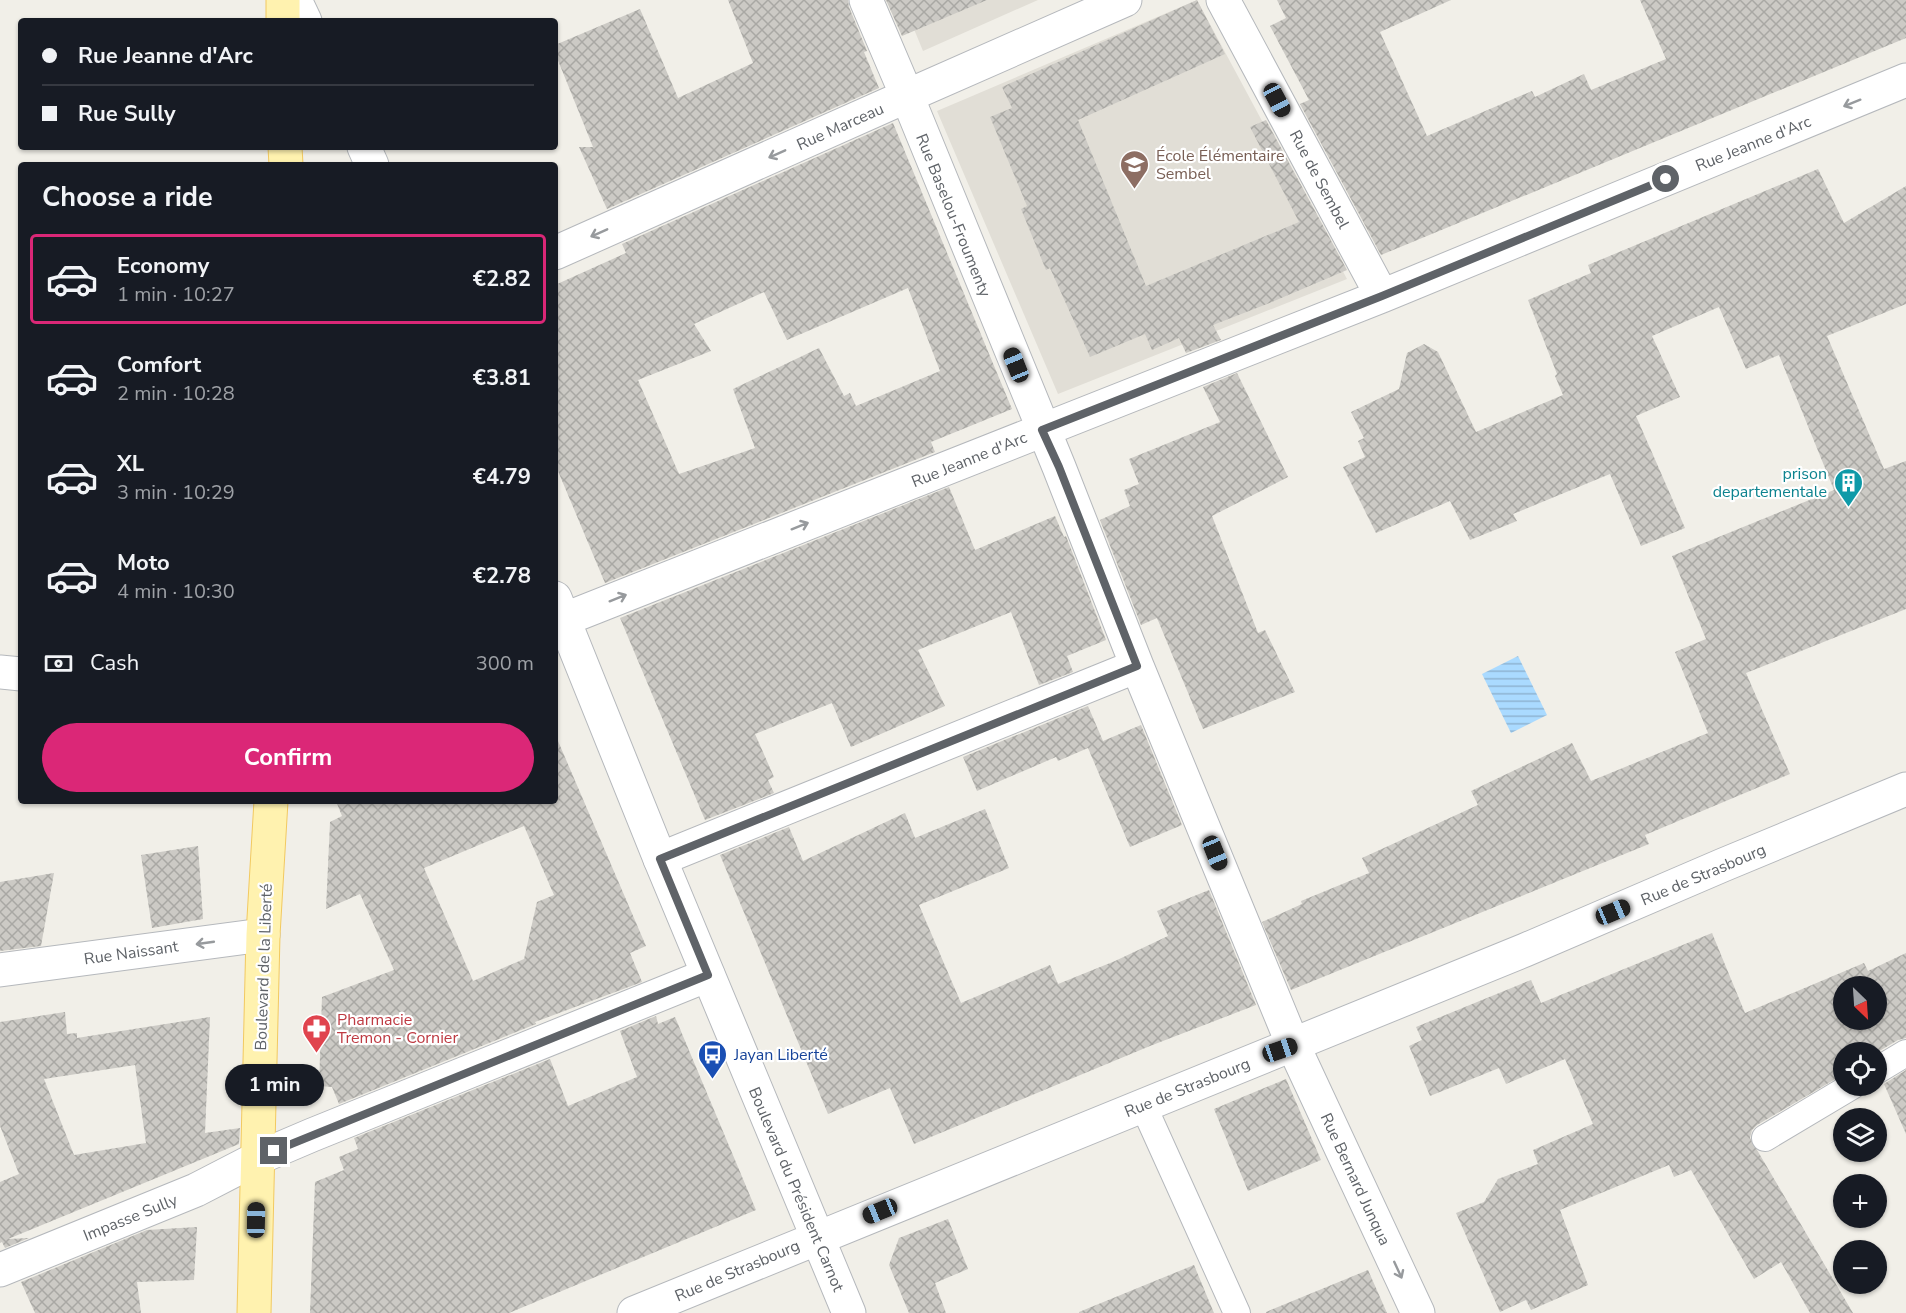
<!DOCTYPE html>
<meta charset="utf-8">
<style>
:root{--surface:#171b24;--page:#20242c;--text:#f1f3f6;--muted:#9ea1a6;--line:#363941;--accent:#db2777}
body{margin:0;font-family:"Nunito Sans",sans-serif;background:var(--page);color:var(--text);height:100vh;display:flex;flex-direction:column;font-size:22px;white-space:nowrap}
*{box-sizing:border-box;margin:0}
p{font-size:20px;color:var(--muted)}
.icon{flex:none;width:33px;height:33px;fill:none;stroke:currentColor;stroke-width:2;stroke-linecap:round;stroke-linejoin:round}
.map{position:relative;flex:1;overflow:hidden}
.sheet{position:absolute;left:18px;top:162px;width:540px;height:642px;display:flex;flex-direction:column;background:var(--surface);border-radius:6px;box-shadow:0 2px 4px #0004}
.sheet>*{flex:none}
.hud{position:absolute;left:18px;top:18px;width:540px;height:132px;border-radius:6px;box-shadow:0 2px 4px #0004;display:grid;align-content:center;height:132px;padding:0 24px;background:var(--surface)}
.needle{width:39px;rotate:155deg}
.buttons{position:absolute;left:1833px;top:976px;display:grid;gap:12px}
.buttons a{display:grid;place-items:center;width:54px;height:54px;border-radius:50%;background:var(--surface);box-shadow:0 2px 4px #0004;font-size:30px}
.end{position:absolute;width:27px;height:27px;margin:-14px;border:8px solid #5f6368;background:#fff;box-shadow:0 0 0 3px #fff}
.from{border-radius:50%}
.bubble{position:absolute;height:42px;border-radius:21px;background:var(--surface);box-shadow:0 2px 4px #0004;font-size:20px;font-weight:700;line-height:42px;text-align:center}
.car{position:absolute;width:18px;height:36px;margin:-18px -9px;border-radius:8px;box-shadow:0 0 4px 2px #0007;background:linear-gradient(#222 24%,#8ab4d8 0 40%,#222 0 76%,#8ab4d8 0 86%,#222 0)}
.hud b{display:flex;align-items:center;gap:21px;height:57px;font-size:22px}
.hud b+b{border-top:2px solid var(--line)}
.hud i{width:15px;height:15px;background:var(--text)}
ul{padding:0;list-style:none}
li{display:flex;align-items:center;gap:18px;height:90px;margin:0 12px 9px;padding:0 12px;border:3px solid transparent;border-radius:6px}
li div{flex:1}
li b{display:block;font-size:22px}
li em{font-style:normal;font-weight:700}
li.active{border-color:var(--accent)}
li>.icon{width:54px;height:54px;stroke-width:1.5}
h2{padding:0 24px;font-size:27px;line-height:72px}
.pay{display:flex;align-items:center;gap:15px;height:66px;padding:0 24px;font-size:22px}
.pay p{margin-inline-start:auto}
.cta{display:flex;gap:12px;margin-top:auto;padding:12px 24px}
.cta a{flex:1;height:69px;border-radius:36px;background:var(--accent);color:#fff;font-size:24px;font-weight:700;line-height:69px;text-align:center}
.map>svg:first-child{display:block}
.education{fill:#e1ded6}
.water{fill:url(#water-rules)}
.building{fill:url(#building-cross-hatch);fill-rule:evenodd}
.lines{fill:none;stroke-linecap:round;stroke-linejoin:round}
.service-casing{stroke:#b5b8bc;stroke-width:28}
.pedestrian-casing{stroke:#b5b8bc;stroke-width:35}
.minor-casing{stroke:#b5b8bc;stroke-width:35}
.tertiary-casing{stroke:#b5b8bc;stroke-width:35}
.primary-casing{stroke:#f2c960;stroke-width:35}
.service{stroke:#fff;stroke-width:26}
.pedestrian{stroke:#fff;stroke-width:33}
.minor{stroke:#fff;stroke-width:33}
.tertiary{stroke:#fff;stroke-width:33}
.primary{stroke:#fff2af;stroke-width:33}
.oneway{stroke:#979a9d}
.route{stroke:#5f6368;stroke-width:8}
.labels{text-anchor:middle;stroke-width:4.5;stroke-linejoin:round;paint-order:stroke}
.street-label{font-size:16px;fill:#5f6368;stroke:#fff}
.education-label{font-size:16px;fill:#785e54;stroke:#fff;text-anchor:start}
.culture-label{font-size:16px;fill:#0d838f;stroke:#fff;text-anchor:end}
.health-label{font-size:16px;fill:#be3a42;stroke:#fff;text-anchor:start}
.transit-label{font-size:16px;fill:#164399;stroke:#fff;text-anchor:start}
</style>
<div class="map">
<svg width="1906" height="1313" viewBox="0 0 1906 1313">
<defs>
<pattern id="water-rules" width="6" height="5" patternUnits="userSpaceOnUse" patternTransform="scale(1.5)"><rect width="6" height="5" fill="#aadaff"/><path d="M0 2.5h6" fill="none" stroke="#8eb4d2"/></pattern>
<pattern id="building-cross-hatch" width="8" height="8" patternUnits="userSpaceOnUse" patternTransform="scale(1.5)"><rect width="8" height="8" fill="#cccac5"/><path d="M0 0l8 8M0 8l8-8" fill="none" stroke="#a9a8a4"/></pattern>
</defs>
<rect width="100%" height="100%" fill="#f1efe8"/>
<path class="education" d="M902,0H1038L923,51Z
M1197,0L1347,279L1058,394L937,111Z"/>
<path class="water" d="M1518,656L1547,715L1511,733L1482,674Z"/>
<path class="building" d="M728,0H848L849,7L867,51L864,52L879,88L607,209L579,147H593L555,53V45L640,9L678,98L753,63Z
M886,0H987L902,36Z
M1197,0L1225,54L1078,120L1146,286L1299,222L1250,127L1266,120L1347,270L1267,304L1213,325L1221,340L1186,353L1179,338L1152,350L1145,334L1090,357L1050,268L1046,270L1021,209L1027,206L990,117L1012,108L1002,87Z
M1277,0H1451L1380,32L1427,136L1532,91L1535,97L1584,74L1591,90L1666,59L1640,0H1906V38L1381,255L1300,104L1309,100L1270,26L1286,18Z
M893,123L1012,409L931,442L935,452L605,583L555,464V285L626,253L622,244ZM908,288L940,371L856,406L850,393L844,396L819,348L733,389L755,448L679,474L638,380L711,351L694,324L764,292L787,340Z
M1818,169L1844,223L1906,186V304L1827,336L1884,469L1906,461V609L1746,673L1790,774L1645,835L1649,844L1291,990L1262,922L1302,904L1301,901L1369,873L1362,858L1478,805L1471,791L1572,743L1591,781L1708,733L1675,652L1706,639L1672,556L1834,490L1779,355L1746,369L1719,307L1652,336L1680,397L1636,416L1685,528L1641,546L1610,474L1513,514L1517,521L1470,540L1450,501L1376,533L1343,467L1365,457L1358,441L1364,438L1351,412L1399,389L1407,353L1424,344L1438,352L1476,432L1563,395L1555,376L1557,374L1528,300L1591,273L1588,265Z
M1237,373L1288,477L1212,516L1258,633L1265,630L1295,692L1203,729L1157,618L1141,625L1100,520L1130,506L1124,490L1139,484L1129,459L1220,422L1203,387Z
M949,487L975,550L1055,516L1064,537L1066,536L1106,640L1067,656L1073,672L1039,685L1011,612L918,650L945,706L851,747L832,703L755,734L774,777L768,780L774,793L705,820L620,618Z
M1088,706L1103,741L1141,725L1182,825L1130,847L1088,748L1058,761L1056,757L977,791L963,757Z
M555,734L646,946L630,953L642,982L535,1022L536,1024L339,1104L332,1087L319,1086L322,997L394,970L360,894L326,909L330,822L342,816L336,801H555ZM524,826L554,895L537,902L524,959L473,981L424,868Z
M985,809L1009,868L919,905L961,1003L1050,965L1058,984L1115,961L1168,936L1157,911L1209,890L1256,1005L1150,1046L914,1144L890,1088L828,1114L720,855L789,827L803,861L905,813L915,838Z
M198,846L203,919L152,928L141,855Z
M54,873L41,946L0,951V882Z
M1712,933L1745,1013L1864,963L1868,971L1906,953V1038L1898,1040L1876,1053H1844V1074L1757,1125L1752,1130L1750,1138L1853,1313H1810L1781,1262L1754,1279L1691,1170L1674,1177L1669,1165L1560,1210L1588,1285L1531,1310L1526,1300L1500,1312L1456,1213L1484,1202L1498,1179L1538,1164L1533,1150L1593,1124L1565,1059L1506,1084L1499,1068L1430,1096L1409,1046L1422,1040L1416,1027L1531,980L1541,1003ZM1844,987H1876V1020H1844Z
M65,1012L67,1034L77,1033V1038L210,1017L205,1133L240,1128L239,1144L8,1239L29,1238L5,1248L2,1242L0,1243V1182L19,1174L0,1126V1022ZM135,1065L146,1143L74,1155L44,1079Z
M656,1016L658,1024L675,1017L756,1210L509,1313H310L315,1182L344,1170L339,1157L358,1149L354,1138L550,1059L568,1106L637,1077L620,1031Z
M1906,1070V1134L1884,1084Z
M1286,1079L1321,1160L1248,1191L1214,1109Z
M948,1219L968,1269L935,1283L946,1313H909L889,1265L899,1238Z
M197,1227L194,1280L137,1282L141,1313H35L21,1282L147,1230Z
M1194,1265L1214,1313H1079V1312Z
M1368,1270L1387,1313H1266V1312Z"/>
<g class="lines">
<defs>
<path id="service" d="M1876,1071L1906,1053
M1143,1105L1237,1313
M1765,1138L1852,1086"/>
<path id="pedestrian" d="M907,96L1125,0"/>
<path id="minor" d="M866,0L907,96L1059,467L1137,666L1293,1045L1418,1313
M1223,0L1382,296
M555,253L907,96
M555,623L1382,296L1906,80
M660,859L1137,666
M0,970L263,935
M0,1270L196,1190L258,1158L312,1135L708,975"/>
<path id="tertiary" d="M295,0L305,21
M364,147L372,165
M555,598L660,859L849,1313
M0,672L21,674
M634,1313L1525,950L1723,865L1906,789"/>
<path id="primary" d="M283,0V21
M285,147L286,165
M254,1313L263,935L271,801"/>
</defs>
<use href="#service" class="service-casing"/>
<use href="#pedestrian" class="pedestrian-casing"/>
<use href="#minor" class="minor-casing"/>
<use href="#tertiary" class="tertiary-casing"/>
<use href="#primary" class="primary-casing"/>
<use href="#service" class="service"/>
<use href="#pedestrian" class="pedestrian"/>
<use href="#minor" class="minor"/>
<use href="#tertiary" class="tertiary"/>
<use href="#primary" class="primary"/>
</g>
<defs><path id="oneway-shaft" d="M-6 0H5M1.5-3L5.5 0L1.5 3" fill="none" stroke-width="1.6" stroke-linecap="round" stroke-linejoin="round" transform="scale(1.5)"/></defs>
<g class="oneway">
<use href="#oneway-shaft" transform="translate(1852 103) rotate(158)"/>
<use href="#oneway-shaft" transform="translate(777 154) rotate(156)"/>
<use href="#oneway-shaft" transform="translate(599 233) rotate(156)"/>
<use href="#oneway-shaft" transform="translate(800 526) rotate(-22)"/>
<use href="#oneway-shaft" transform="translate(618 598) rotate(-22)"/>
<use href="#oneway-shaft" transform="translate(205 943) rotate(172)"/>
<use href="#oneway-shaft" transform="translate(1398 1270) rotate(65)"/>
</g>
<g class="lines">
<path class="route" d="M274,1151L708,975L660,859L1137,666L1059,467L1042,430L1382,296L1666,179"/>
</g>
<defs>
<symbol id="school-pin" viewBox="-11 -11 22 30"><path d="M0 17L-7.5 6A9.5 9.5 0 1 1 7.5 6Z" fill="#8d6e63" stroke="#fff"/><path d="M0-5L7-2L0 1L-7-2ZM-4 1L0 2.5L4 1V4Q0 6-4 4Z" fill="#fff"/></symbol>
<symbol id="building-pin" viewBox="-11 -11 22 30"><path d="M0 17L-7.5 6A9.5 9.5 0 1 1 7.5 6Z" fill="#0f9aa8" stroke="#fff"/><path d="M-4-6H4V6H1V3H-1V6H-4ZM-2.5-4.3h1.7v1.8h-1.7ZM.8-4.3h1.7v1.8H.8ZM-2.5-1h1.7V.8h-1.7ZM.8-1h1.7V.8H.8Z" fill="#fff"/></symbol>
<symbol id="pharmacy-pin" viewBox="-11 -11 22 30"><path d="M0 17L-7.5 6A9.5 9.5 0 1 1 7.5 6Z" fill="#e0444e" stroke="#fff"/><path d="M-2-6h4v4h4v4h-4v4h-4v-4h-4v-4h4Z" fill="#fff"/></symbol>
<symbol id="bus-pin" viewBox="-11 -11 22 30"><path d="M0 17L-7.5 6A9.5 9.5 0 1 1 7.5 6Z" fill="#1a4fb4" stroke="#fff"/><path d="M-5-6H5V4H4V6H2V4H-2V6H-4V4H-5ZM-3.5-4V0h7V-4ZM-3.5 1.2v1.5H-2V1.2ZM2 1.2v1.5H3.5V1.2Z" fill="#fff"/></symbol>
</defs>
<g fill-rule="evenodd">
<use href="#school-pin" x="1118" y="148" width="33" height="45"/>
<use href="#building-pin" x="1832" y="466" width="33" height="45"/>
<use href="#pharmacy-pin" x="300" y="1012" width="33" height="45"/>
<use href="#bus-pin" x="696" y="1038" width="33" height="45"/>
</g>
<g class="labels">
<g class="street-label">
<text transform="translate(840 126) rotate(-24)" y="6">Rue Marceau</text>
<text transform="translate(1753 143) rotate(-22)" y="6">Rue Jeanne d'Arc</text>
<text transform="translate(1320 179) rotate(62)" y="6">Rue de Sembel</text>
<text transform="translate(954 215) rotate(68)" y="6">Rue Baselou-Froumenty</text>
<text transform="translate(969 459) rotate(-22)" y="6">Rue Jeanne d'Arc</text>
<text transform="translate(1703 874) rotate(-23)" y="6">Rue de Strasbourg</text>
<text transform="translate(131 952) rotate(-8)" y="6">Rue Naissant</text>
<text transform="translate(263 967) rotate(-88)" y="6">Boulevard de la Liberté</text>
<text transform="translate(1187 1087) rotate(-22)" y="6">Rue de Strasbourg</text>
<text transform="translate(1356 1179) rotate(65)" y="6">Rue Bernard Junqua</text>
<text transform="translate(797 1189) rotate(67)" y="6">Boulevard du Président Carnot</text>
<text transform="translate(130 1217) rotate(-22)" y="6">Impasse Sully</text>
<text transform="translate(737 1270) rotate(-23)" y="6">Rue de Strasbourg</text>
</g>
<g class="education-label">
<text x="1156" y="161">École Élémentaire<tspan x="1156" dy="18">Sembel</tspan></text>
</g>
<g class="culture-label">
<text x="1827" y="479">prison<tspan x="1827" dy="18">departementale</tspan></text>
</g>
<g class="health-label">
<text x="337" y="1025">Pharmacie<tspan x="337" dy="18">Tremon - Cornier</tspan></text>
</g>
<g class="transit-label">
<text x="734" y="1060">Jayan Liberté</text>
</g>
</g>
</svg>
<div class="buttons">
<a><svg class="needle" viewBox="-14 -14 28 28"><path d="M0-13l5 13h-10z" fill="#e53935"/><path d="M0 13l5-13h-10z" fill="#9ea1a6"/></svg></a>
<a><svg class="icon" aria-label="locate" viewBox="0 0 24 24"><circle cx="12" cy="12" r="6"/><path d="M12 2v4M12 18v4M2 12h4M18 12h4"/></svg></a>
<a><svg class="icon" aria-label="layers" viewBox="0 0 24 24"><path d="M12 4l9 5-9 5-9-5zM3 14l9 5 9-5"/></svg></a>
<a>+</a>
<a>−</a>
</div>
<i class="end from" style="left:1666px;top:179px"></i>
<i class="end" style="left:274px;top:1151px"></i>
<div class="bubble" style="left:225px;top:1064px;width:99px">1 min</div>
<i class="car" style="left:1277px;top:100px;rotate:152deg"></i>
<i class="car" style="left:1016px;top:365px;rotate:338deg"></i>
<i class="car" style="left:1215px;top:853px;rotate:158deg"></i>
<i class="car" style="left:1613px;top:912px;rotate:67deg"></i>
<i class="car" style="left:1280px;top:1050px;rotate:71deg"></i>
<i class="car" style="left:880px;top:1211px;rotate:248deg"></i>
<i class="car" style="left:256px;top:1220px;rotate:1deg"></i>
<div class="hud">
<b><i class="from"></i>Rue Jeanne d'Arc</b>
<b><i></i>Rue Sully</b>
</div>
<section class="sheet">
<h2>Choose a ride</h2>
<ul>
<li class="active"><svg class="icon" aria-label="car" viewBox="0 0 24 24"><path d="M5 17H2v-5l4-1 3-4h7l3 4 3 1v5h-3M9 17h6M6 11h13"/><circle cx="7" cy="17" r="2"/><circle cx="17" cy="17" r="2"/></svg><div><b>Economy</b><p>1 min · 10:27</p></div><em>€2.82</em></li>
<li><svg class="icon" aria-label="car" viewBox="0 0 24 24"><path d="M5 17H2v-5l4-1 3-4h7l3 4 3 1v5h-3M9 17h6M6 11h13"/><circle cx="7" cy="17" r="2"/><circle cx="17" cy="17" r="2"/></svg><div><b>Comfort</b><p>2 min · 10:28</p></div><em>€3.81</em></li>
<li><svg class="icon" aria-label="car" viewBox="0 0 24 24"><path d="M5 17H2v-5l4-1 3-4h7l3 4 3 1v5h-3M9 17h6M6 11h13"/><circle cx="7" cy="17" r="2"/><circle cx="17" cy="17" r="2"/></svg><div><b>XL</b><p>3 min · 10:29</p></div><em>€4.79</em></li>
<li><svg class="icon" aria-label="car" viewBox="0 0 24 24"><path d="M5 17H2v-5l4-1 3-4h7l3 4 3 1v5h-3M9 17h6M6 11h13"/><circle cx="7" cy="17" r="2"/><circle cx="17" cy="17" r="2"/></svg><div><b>Moto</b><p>4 min · 10:30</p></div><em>€2.78</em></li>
</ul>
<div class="pay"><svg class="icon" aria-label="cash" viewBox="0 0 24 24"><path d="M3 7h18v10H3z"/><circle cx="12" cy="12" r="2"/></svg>Cash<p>300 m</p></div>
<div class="cta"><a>Confirm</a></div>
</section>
</div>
